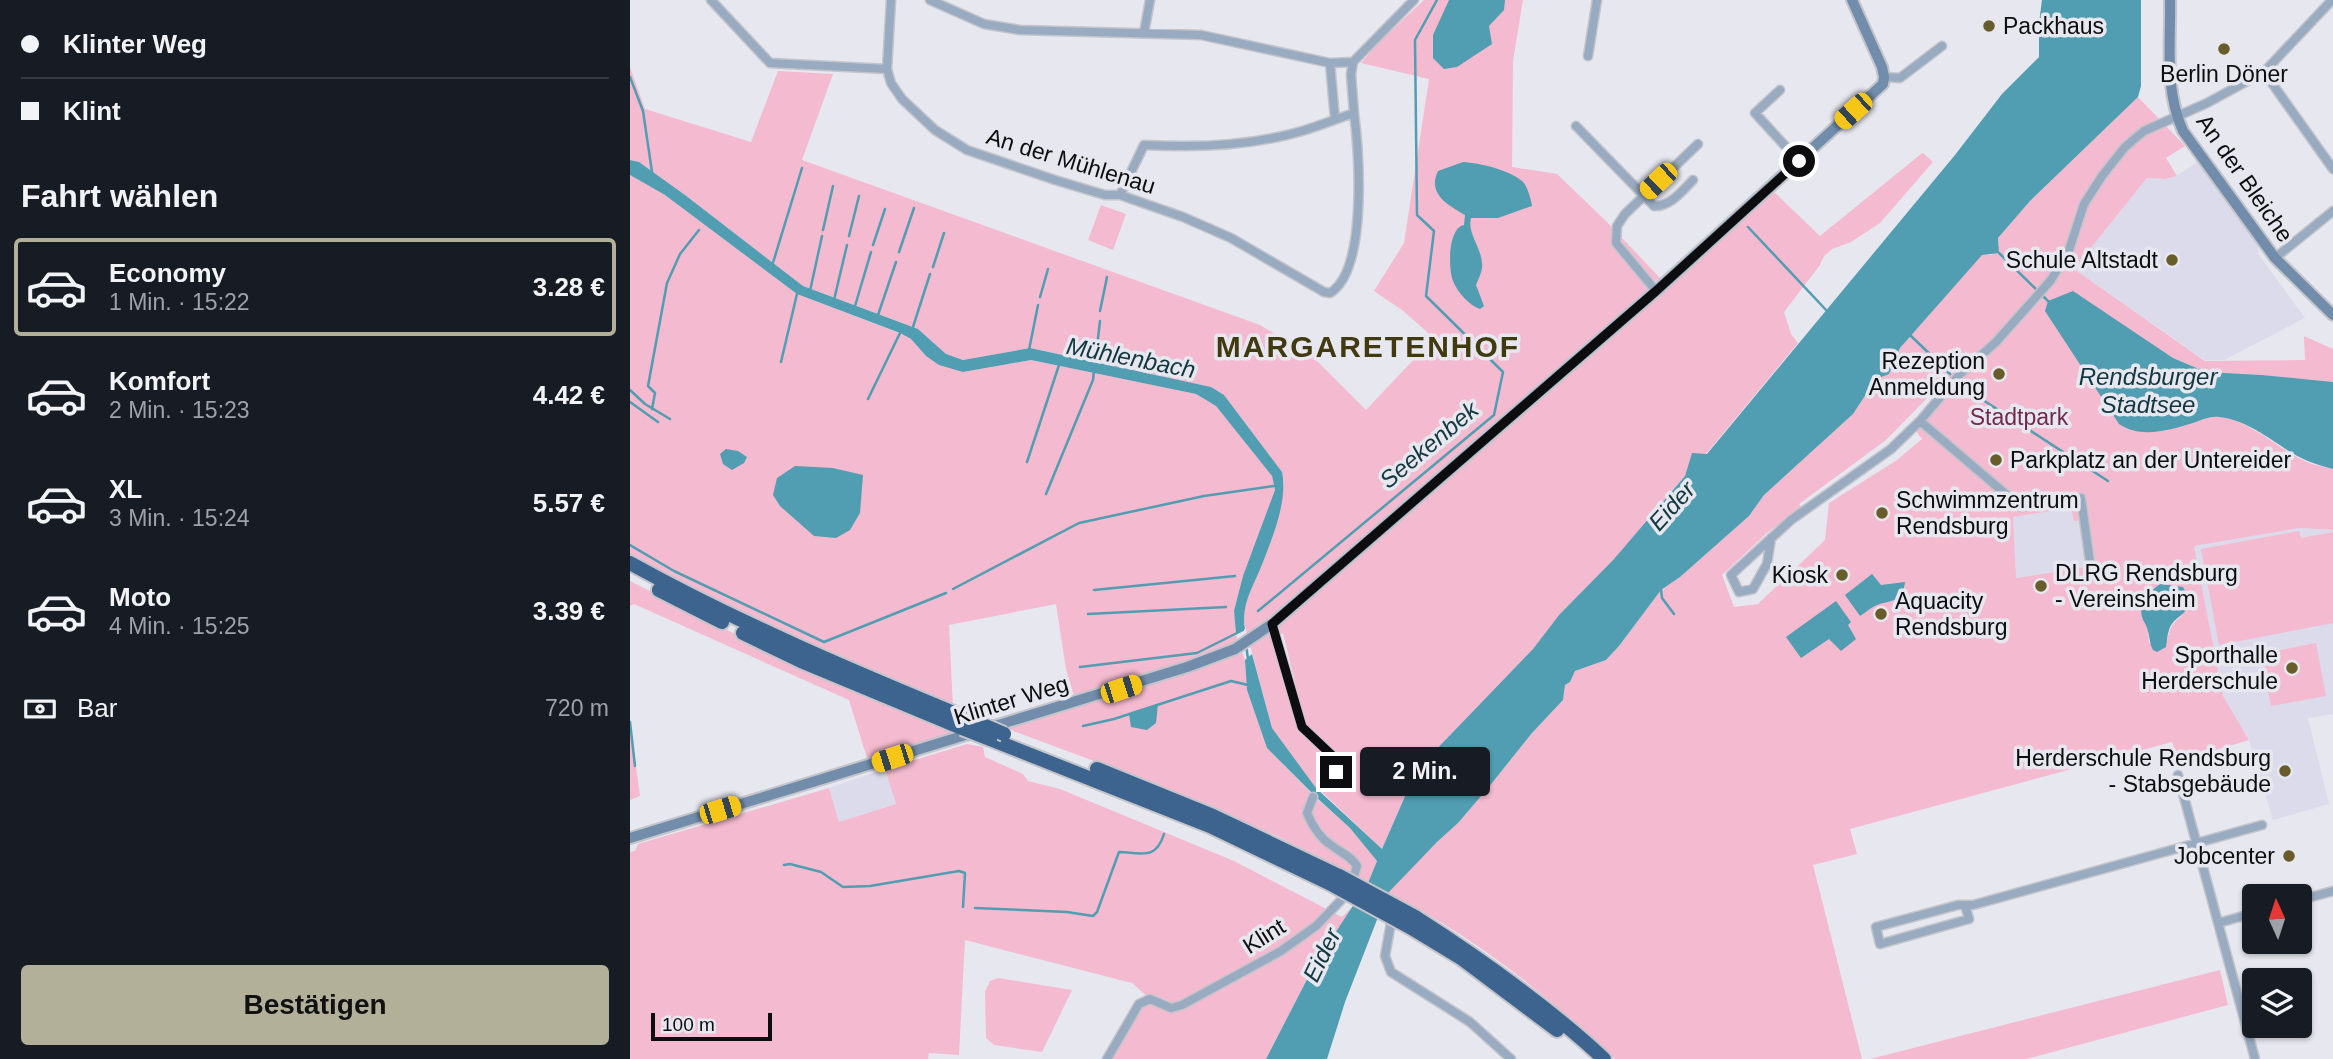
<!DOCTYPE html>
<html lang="de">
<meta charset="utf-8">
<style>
:root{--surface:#171b24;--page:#20242c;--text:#f1f3f6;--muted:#9ea1a6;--line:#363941;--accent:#b3b09a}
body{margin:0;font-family:Arial,sans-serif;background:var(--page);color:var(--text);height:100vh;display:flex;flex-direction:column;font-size:26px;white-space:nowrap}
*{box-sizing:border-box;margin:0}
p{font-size:23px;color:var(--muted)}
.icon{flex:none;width:38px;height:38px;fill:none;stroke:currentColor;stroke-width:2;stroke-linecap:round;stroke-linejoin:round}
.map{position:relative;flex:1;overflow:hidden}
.sheet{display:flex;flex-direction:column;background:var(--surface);width:630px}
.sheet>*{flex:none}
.guide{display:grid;align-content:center;height:154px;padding:0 21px;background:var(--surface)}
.needle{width:46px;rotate:357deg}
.buttons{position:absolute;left:1612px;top:884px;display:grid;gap:14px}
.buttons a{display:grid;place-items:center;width:70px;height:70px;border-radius:7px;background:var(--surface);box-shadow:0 2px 5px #0004;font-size:35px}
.scale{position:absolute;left:21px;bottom:18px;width:121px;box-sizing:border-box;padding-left:7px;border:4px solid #0d0d10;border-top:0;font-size:19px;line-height:24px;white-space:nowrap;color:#0d0d10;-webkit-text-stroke:5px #e7e7ef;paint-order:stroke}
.end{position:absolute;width:32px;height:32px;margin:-16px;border:9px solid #0d0d10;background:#fff;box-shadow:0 0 0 4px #fff}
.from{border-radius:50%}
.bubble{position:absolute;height:49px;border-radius:7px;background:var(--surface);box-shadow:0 2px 5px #0004;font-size:23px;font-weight:700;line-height:49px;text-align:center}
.car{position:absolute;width:21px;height:42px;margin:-21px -10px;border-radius:9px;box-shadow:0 0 5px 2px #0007;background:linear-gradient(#f5c518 24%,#345 0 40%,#f5c518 0 76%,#345 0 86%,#f5c518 0)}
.guide b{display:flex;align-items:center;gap:24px;height:66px;font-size:26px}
.guide b+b{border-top:2px solid var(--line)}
.guide i{width:18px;height:18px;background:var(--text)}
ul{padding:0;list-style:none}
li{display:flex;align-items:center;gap:21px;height:98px;margin:0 14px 10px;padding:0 7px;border:4px solid transparent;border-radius:7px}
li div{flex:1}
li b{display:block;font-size:26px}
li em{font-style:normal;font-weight:700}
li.active{border-color:var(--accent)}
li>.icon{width:63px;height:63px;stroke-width:1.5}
h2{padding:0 21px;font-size:32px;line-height:84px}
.pay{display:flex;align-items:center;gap:18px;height:77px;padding:0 21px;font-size:26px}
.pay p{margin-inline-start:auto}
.primary-button{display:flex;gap:14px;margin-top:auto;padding:14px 21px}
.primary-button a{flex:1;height:80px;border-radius:7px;background:var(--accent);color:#111;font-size:28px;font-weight:700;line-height:80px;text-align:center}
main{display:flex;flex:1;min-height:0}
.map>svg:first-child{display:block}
.built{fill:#dbdbeb}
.green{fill:#f4bad0;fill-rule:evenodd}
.water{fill:#519db1}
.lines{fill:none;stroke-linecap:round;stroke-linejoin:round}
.stream{stroke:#519db1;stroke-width:2.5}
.street-casing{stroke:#c4c4cb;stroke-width:11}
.secondary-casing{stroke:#c4c4cb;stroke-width:14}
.highway-casing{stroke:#c4c4cb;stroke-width:18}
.street{stroke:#99abc0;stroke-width:8}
.secondary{stroke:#728dab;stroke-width:10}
.highway{stroke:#3d648e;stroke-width:14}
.highway-bridge-casing{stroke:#c4c4cb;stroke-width:18;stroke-linecap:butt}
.highway-bridge{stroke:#3d648e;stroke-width:14}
.route{stroke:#0d0d10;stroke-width:9}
.poi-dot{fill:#685d2a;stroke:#e7e7ef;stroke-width:2.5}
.labels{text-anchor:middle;stroke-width:7;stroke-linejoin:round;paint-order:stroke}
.poi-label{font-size:23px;fill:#0d0d10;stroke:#e7e7ef;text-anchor:end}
.street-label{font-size:23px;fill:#0d0d10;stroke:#e7e7ef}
.park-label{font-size:23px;fill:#73294b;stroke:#e7e7ef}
.water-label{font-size:24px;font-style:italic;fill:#123740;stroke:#e7e7ef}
.district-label{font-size:30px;font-weight:bold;letter-spacing:2px;fill:#41390f;stroke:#e7e7ef}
</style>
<main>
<section class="sheet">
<div class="guide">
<b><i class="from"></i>Klinter Weg</b>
<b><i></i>Klint</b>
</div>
<h2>Fahrt wählen</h2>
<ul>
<li class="active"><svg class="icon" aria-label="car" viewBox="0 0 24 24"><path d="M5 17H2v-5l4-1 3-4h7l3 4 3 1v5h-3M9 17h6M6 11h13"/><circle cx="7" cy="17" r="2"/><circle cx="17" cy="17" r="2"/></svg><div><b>Economy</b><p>1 Min. · 15:22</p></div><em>3.28 €</em></li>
<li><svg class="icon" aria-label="car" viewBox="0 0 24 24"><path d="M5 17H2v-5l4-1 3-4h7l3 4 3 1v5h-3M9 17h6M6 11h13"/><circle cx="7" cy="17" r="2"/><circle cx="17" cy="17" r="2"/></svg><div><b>Komfort</b><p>2 Min. · 15:23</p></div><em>4.42 €</em></li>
<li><svg class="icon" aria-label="car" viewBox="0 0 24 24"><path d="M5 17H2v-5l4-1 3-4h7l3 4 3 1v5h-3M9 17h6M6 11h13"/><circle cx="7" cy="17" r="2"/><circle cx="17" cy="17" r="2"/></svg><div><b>XL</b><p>3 Min. · 15:24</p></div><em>5.57 €</em></li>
<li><svg class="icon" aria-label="car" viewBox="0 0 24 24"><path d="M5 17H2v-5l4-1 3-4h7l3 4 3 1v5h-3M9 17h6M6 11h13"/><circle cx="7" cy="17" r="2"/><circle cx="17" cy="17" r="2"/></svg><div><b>Moto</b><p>4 Min. · 15:25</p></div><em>3.39 €</em></li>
</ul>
<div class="pay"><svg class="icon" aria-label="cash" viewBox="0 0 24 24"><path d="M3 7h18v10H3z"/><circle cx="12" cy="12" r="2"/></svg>Bar<p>720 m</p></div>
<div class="primary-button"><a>Bestätigen</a></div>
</section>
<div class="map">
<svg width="1703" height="1059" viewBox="0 0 1703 1059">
<rect width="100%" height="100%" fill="#e7e7ef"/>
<path class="built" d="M1571,159L1626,234L1629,255L1675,318L1594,360H1575L1444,269L1517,178L1536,179L1547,176Z
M1442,508L1444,521L1450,520L1456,567L1385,578L1383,517Z
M1669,528L1703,530V714L1678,718L1699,804L1643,820L1619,740L1593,696L1564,546Z
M255,769L266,804L209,822L199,788Z"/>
<path class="green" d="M794,0H893L883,61L882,167L927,174L977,222L1030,278L1017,286L1028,295L1144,192L1190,236L1291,154L1293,153L1303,162L1250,223L1221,242L1202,249L1194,256L1190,265L1154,312L1161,334L1168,343L1076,454H1062L1055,476L984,559L929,615L903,649L797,759L776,794L752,849L692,792L720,765L675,724L653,633L643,640L669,728L699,757L701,770L686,788L642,728L614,622L613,608L633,561L654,484L652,472L594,395L580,387L400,348L333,360L316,354L288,329L173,286L55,195L9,162L0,160V67L15,109L121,142L148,71L203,74L172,160L630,325L682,356L736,410L804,338L772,310L744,291L774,243L799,79L731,63L749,42Z
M1508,97L1555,146L1536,158L1547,176L1535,179L1517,178L1444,269L1575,361L1675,360L1674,336L1703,349V382L1632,375L1576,372L1543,358L1443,292L1584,416C1622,419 1648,451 1682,464C1689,466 1696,467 1703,469V530L1669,528L1564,546L1593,696L1619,740L1549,761L1542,742L1220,829L1227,854L1183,865L1232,1059H985C914,993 845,936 757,893L807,842L828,823L858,788L902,733L933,700L935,685L940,682L945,671L976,660L989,646L1031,590L1050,577L1119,516L1134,495L1223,414L1246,379L1264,367L1270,348L1352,254L1361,255L1369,246L1368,238L1400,201ZM1302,393L1311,401L1286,431L1292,439L1267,460L1199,503L1195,540L1128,604L1104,607L1092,575L1138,532L1171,507L1169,504L1256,440ZM1441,508L1444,521H1450L1456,567L1386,578L1383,517ZM1554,615C1540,623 1539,631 1536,647L1519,643L1518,629Z
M0,175L35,195L167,294L269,333L281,339L296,356L333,372L401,360L566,394L586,406L642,476L645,491L604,611L606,634L615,660L617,690L637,748L684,796L720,828L747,861L738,883L647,836L507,777L375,728L402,722L385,714L444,696L436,669L426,604L319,625L323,708C214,660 103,613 0,554Z
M471,205L496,214L483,250L458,240Z
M1669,531L1671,538L1703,532V623L1589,645L1571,549Z
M0,581L174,669L322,733L237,758L219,700L4,604L0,606Z
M1686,643L1696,696L1641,706L1631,654Z
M0,722L10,796L0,800Z
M337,744L353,747L355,757L393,774L398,781L430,789L604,861L712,917L724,905L686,962L636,1059H477L509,1004L520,999L502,983L335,940L329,1055L299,1053L298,1059H0V852L5,851L8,844L199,788L209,822L266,804L255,769Z
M1590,970L1598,1005L1396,1059H1240Z
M368,978L442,990L412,1052L364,1045L356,1038L355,992L360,981Z"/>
<path class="water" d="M819,0H875L874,10L859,26L862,44L827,67L814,69L803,58V35Z
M1412,0H1511V86L1508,97L1400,201L1368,238L1369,253L1352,255L1270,348L1259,374L1246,379L1223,414L1134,495L1119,516L1050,577L1031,590L989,646L976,660L945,671L940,682L935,685L933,700L902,733L858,788L828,823L807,842L757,894L715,1002L697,1059H636L686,962L738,883L747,861L720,828L687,798L637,748L617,690L615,660L622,654L642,728L686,788L752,849L776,794L797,759L903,649L929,615L984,559L1055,476L1062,453L1077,454L1325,155L1372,94L1409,57V23Z
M0,160L9,162L55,195L173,286L288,329L316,354L333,360L400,348L581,387L594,395L652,472C658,500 643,536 633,562C625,584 610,604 615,629L606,634L604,611L613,576L645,490L642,476L586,406L566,394L401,360L333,372L309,365L296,356L281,339L270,333L167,294L35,195L0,175Z
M833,162C850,163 879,170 892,181C897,185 901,199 902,206L868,218H841C837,233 851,247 852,263C853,270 849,278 846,285L854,306L850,309C839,305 828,293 823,281C818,268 818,228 834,225L835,215C818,205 797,194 808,171Z
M1443,291L1543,358L1576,372L1632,375L1703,382V469C1688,465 1675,461 1662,453C1641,440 1615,419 1589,417C1580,416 1572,420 1563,423C1540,430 1511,439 1489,424L1415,311L1418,301Z
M96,449L108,451L117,457L114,463L102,470L93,464L90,454Z
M165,466L203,468L233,475L230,513L220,530L206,538L184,536L150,506L143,495L147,478Z
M1242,574L1251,585L1275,582C1272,604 1261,599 1245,606C1240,608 1235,613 1230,616L1215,595Z
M1530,584L1553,587C1568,616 1545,612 1539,630C1537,635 1537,642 1536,647L1527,652L1523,650C1519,643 1520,635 1517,628C1516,624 1513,621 1512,617C1508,602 1519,592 1530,584Z
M1206,601L1221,622L1218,625L1226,639L1211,651L1199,639L1171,658L1156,637Z
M528,704L526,723L517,730L501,727L499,714Z"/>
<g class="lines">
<path class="stream" d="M0,77L13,111L22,172
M1118,227L1197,311
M193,230L203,186
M219,236L229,196
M243,245L255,209
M269,252L284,208
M1369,253L1418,301
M142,266L172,168
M303,267L314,233
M180,291L192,236
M410,297L418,269
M204,300L217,245
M225,306L241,252
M470,311L477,277
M248,315L266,262
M283,327L300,274
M1281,336L1305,359
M399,350L408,305
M151,362L167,294
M465,364L470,321
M1311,365L1320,374
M0,390L15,404L40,419
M1339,391L1478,481
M238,399L270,333
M0,402L28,422
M22,409L25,393L18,386L37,283L50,254L69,230
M397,462L430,362
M416,494L463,380L464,371
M0,545L44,571L194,642L316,593
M323,589L449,523L574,496L644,486
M464,590L605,576
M1031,590L1032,598L1044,614
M628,611L864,415L873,372L796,296L804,231L787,215L785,40L807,0
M458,614L596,607
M616,645L618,659
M450,667L567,653L613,630
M0,722L5,766
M453,726L484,719L601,681L618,685
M154,865L160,864L191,872L213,887L240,886L329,871L335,873L333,907
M345,908L437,912L463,916L467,912L489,852C512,853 526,860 534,834"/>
<defs>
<path id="street" d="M81,0L140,63L257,69
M261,0L257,69L261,83L272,99L305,130L337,150L425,180L475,195H490L553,217L601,238L694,292L700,293C738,270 729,152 724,113
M300,0L354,24L390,30L571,35L700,63L723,62
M514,33L520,0
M958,56L967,0
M700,63L705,119
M1634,72L1703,169
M1254,77L1270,78L1312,46
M1150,90L1125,113L1169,161
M946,126L1024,206C1040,207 1053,190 1063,180
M490,195L514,145C567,148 621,146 672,131C689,126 706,119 724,113L721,74L723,62L784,0
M1645,258L1703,211
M1026,291L986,243L987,226L995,214L1068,144
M1290,421L1391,507L1451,498L1461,569
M1141,538L1137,564L1123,589L1109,592L1101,575L1161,520L1261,449L1290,421L1330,374L1366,342L1421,280L1439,250L1454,204L1472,176L1495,147L1514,131L1577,103L1634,72L1702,0
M642,624L672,727L707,760L709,766L693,786
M1548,775L1625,1059
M1670,900L1703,891
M1335,905L1339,919L1250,944L1246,927L1328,905H1343L1632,825
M764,918L761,923L755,956L761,972L840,1022L881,1059
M1588,923L1624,913
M477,1059L509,1004L520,999L541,1008L552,1005L651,951L686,926L719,892L727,866C720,855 711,853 701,845C690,838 682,825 677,813L683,797"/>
<path id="secondary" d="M1540,0C1541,44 1534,89 1553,131L1645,258L1703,315
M0,838L557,667L605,649L642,624L1026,291L1253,84L1254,77L1252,67L1222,0"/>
<path id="highway" d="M0,563C112,625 229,674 348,723
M29,590L92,622
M113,633L171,661L332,728
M360,739L580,826L703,885
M467,769L583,816L709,876
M785,917C852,960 916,1005 974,1059
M780,927L831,958L927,1030"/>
</defs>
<use href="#street" class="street-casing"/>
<use href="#secondary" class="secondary-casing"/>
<use href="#highway" class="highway-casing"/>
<use href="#street" class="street"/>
<use href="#secondary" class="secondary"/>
<use href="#highway" class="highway"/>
<defs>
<path id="highway-bridge" d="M348,723L374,734
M332,728L360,739
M709,876L785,917
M703,885L780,927"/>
</defs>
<use href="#highway-bridge" class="highway-bridge-casing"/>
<use href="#highway-bridge" class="highway-bridge"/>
</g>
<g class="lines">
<path class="route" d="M706,772L709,766L707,760L672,727L642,624L1026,291L1169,161"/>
</g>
<g class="poi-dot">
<circle cx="1359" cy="26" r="7"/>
<circle cx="1594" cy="49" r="7"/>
<circle cx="1542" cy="260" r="7"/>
<circle cx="1369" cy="374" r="7"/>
<circle cx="1366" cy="460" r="7"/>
<circle cx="1252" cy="513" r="7"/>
<circle cx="1212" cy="575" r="7"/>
<circle cx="1411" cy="586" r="7"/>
<circle cx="1251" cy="614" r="7"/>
<circle cx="1662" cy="668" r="7"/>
<circle cx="1655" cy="771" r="7"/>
<circle cx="1659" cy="856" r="7"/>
</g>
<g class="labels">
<g class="poi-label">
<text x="1373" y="34" text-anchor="start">Packhaus</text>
<text x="1594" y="82" text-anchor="middle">Berlin Döner</text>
<text x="1528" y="268">Schule Altstadt</text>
<text x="1355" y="369">Rezeption<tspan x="1355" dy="26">Anmeldung</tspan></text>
<text x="1380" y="468" text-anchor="start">Parkplatz an der Untereider</text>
<text x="1266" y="508" text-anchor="start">Schwimmzentrum<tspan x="1266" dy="26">Rendsburg</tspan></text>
<text x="1425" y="581" text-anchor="start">DLRG Rendsburg<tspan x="1425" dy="26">- Vereinsheim</tspan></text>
<text x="1198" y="583">Kiosk</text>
<text x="1265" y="609" text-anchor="start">Aquacity<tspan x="1265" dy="26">Rendsburg</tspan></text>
<text x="1648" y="663">Sporthalle<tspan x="1648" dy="26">Herderschule</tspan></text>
<text x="1641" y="766">Herderschule Rendsburg<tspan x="1641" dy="26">- Stabsgebäude</tspan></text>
<text x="1645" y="864">Jobcenter</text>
</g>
<g class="street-label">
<text transform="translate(441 161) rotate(17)" y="8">An der Mühlenau</text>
<text transform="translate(1615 178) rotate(55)" y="8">An der Bleiche</text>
<text transform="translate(381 700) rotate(-17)" y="8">Klinter Weg</text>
<text transform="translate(634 936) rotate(-32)" y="8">Klint</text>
</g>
<g class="park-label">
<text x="1389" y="425">Stadtpark</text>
</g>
<g class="water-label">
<text transform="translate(501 358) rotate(11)" y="8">Mühlenbach</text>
<text x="1518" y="385">Rendsburger<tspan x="1518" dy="28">Stadtsee</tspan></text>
<text transform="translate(799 445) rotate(-40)" y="8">Seekenbek</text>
<text transform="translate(1042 506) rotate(-48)" y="8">Eider</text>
<text transform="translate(692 955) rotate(-64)" y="8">Eider</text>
</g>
<g class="district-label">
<text x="738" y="357">MARGARETENHOF</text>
</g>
</g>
</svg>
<div class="buttons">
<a><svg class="needle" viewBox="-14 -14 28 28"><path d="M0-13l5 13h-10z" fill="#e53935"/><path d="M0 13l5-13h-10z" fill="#9ea1a6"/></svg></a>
<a><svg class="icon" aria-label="layers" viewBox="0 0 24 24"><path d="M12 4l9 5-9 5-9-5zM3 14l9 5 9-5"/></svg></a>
</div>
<div class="scale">100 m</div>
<i class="end from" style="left:1169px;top:161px"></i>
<i class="end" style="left:706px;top:772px"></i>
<div class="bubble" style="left:730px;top:747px;width:130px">2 Min.</div>
<i class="car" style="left:1223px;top:111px;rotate:228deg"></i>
<i class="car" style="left:1028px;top:181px;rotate:227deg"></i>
<i class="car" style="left:491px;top:689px;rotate:72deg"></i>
<i class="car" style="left:262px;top:758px;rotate:252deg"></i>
<i class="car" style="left:90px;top:810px;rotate:73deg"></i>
</div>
</main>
